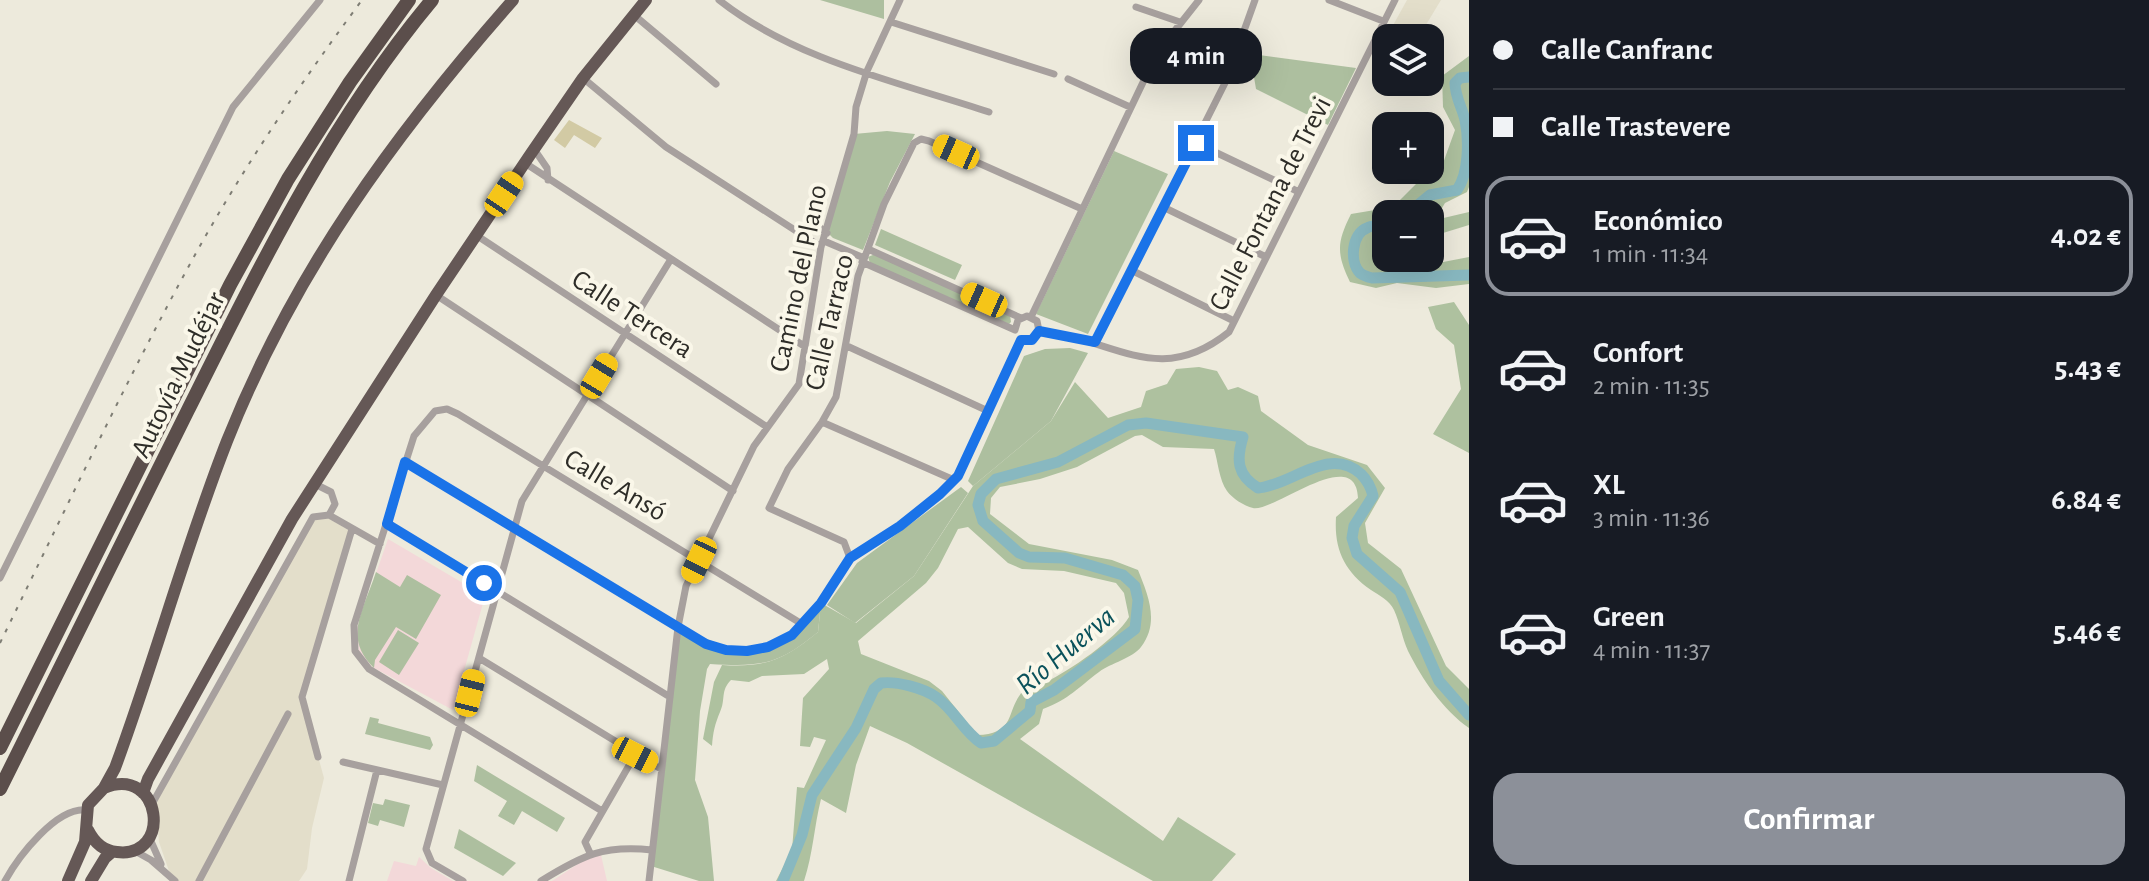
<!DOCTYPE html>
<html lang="es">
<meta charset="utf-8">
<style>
:root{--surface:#171b24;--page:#242831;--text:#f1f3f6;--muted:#9ea1a6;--line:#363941;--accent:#8c9099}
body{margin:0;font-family:"Alegreya Sans",sans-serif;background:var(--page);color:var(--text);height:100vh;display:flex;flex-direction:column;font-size:30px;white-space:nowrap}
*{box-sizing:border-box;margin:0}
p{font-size:26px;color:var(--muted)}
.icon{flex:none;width:44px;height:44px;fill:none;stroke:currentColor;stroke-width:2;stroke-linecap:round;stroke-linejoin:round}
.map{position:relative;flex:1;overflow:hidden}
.drawer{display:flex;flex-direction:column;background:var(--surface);width:680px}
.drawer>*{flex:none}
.hud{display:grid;align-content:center;height:176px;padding:0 24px;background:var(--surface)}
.fabs{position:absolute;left:1372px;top:24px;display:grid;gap:16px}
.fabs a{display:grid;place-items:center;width:72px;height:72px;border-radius:16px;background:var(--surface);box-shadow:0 8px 32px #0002;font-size:40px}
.end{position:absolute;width:36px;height:36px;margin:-18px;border:10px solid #1a73e8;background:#fff;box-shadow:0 0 0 4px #fff}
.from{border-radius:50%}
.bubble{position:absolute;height:56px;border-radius:24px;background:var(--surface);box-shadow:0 8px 32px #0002;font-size:26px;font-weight:600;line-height:56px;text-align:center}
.car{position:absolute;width:24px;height:48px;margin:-24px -12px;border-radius:10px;box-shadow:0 0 6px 2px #0007;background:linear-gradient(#f5c518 24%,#345 0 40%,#f5c518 0 76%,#345 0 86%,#f5c518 0)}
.hud b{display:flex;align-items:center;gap:28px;height:76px;font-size:30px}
.hud b+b{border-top:2px solid var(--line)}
.hud i{width:20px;height:20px;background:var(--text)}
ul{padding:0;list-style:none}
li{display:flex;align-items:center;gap:24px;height:120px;margin:0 16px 12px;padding:0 8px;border:4px solid transparent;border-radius:24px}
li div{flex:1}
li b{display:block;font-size:30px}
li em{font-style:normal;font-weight:600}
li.selected{border-color:var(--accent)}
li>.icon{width:72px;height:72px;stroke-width:1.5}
.cta{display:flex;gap:16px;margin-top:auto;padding:16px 24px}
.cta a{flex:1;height:92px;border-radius:24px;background:var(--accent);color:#fff;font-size:32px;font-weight:600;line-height:92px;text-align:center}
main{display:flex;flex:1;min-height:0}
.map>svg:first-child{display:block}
.built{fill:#e3deca}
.education{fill:#f3d8d9}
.green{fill:#adbf9f}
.forest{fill:#aec19f;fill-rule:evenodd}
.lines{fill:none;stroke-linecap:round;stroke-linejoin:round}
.river{stroke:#88b8c0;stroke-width:11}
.building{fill:#d2caa4}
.minor{stroke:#a7a09e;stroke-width:7}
.trunk{stroke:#655856;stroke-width:12}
.motorway{stroke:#5b4e4b;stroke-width:14}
.rail{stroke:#7e7d74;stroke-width:2;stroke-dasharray:4 8;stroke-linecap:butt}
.route{stroke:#1a73e8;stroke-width:10}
.labels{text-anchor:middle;stroke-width:8;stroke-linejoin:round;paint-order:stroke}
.street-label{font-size:28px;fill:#2e2d28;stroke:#faf7e9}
.water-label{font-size:30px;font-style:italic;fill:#0a525b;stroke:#faf7e9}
</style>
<main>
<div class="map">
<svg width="1469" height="881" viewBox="0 0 1469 881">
<rect width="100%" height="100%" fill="#edeadc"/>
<path class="built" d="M1407,0H1441L1418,38L1391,29Z
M319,513L354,533L302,698L324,778L312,828L307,869L299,881H179L169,871L159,842L155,795L311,515Z"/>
<path class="education" d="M388,539L485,596L453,710L374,668L360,655L356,631Z
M601,855L607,881H552L584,860Z
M419,857L431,868L453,881H387L394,861L416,866Z"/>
<path class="green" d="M820,0H884V19Z
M1244,53L1356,68L1328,125L1256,89L1254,77L1258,63L1240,61Z
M887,131L915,134L890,182L863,250L833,238L828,233L854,134Z
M1114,151L1168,174L1088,334L1036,314Z
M881,229L962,265L955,280L875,245Z
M875,254L1010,315L1011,322L1009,324L870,263L868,257Z
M1070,348L1088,353L1051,421L973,486L968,481L1024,356L1045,349Z
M961,487L968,493L914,576L855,623L827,605L857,563Z
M376,572L400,587L407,575L441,595L416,639L396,627L375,660L374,668C342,637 364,610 376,572Z
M821,603L818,632C778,665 762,667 710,664L707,669L700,711L695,780L708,817L714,881H699L651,866L678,627L736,651L782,641Z
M398,630L419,643L399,675L379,662Z
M370,717L379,719L378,723L430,737L433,745L430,750L365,734Z
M477,765L565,818L557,832L522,811L514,825L498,816L507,801L474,781Z
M385,799L410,805L404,827L380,820L378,826L368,823L373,803L383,805Z
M459,829L516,863L503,876L454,848Z"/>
<path class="forest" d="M1469,56V187L1467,192L1445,203L1435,220L1469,212V225L1430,237V214H1386V252L1378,251L1375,260L1438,263L1469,257V284L1436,288L1397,283L1376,288L1350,282C1336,253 1337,242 1351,214L1393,207L1419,181L1442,166L1455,130L1443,107L1442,76Z
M1454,302L1469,325V453L1433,434L1461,389L1454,345L1436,329L1428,307Z
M1199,367L1217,371L1228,390L1238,387L1258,396L1261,411L1308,445L1367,465L1385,488L1365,523L1368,543L1401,569L1446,666L1469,689V728C1443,710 1422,679 1408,651C1402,638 1400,623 1394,610C1390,601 1379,595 1371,590C1344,571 1334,549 1336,517L1358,498C1356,443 1274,512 1253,508C1244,506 1232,498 1227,491C1219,480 1218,461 1214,449L1163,447L1142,435L1135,436L1077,467L1040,479L1000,487L991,498L990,514L1029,544L1112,560L1138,570C1148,595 1160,622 1141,647C1133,658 1111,663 1099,672C1076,689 1071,698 1043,709L1039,724L1020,739L1163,841L1178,817L1236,854L1212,881H1153L907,743L870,726L856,765L846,813L821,799C814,827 813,854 804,881H776L792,850L797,787L804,788L826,740L814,737L810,747L800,746L803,698L829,669L827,659L804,674L762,676L749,682L731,680C720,691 726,699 720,712C715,724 713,732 712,746L703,739L714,682L722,665C766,668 785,659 818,632L821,603L856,623L914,576L973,486L1051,421L1075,382L1108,418L1141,407L1146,391L1167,384L1176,369ZM968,527L1008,563L1022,569L1064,571L1116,583L1124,593L1129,617C1116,639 1069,671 1046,682C1039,685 1028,686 1023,691C1005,711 1017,734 977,735L942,691L929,681L861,654L858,641L926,583L938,568L958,529Z"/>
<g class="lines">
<path class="river" d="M1407,214L1430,195L1457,190C1469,173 1469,140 1465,120C1462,107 1455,97 1455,83L1460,78L1469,77
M1386,225C1380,226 1372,225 1367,228C1352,233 1349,262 1360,273C1364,276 1368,277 1372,278L1469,275
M783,881L802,835L812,795L856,728L874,689L881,683C897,681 923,688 936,697C954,709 963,731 981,743L994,741L1030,711L1031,702L1054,690L1135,629L1138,600L1135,586L1123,575L1065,558L1029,557L1019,553L983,521L978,505L981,494L996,479L1058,462L1128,425L1146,423L1243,437C1236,460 1237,475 1258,488C1292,485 1329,445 1361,474C1368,481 1371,487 1373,496L1354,526L1352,538L1357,554L1400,592L1439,681L1469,715"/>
</g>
<path class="building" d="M569,120L602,138L595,148L574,135L565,148L554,140Z"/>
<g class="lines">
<path class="minor" d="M719,0C795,60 898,82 989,112
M1329,0L1383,21
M1136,7L1180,22
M634,15L716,84
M891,22L1054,74
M583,78L666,147L821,247
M1068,79L1130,107
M1196,143L1299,192
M534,149L547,168L548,180
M525,163L804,346
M1163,207L1266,257
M802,234L810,220L827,233
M476,235L767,427
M824,241L864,258
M868,249L1021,318
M862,262L1015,330
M1131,270L1234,321
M436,295L733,491
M1031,317L1157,53L1199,0
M1015,330L1018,320L1027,316L1037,321L1039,331
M1039,331C1113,338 1158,389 1229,332L1395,0
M1021,340H1032L1039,331
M1095,342L1226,81L1255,0
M847,346L988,411
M822,422L954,480
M405,462L706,644L726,650L747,651L768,647L792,635L821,603L850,558L900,526L940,494L958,476L1021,340
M329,515L380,544
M387,524L670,697
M850,558L844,542L769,508L788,469L822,422L836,397L858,276L884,204L914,143L921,139L929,141L1082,209
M0,578L233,107L320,0
M479,658L661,769
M318,757L302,697L352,529
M343,762L443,785
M152,804L313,517L329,515L335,504L331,492L315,484
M602,811L369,669L355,651L354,625L414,436L435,411L447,409L458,414L802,624
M150,839L161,864
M135,851L151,860L175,881
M590,853L585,842L635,755
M5,881C18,857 57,806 87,810
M199,881L288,714
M349,881L377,770
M463,881L432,863L426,849L522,501L671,259
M541,881C583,855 603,845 652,850
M649,881L678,627L686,586L754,446L799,384L821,247L854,134L856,107L867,71L900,0"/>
<path class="trunk" d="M143,793L148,779L292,519L436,295L530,155L583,78L646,0
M88,830C94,842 103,851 117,852C173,859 162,764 104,788
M68,881L85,842L88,805L104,788L115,768C155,660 185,548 227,441C294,272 394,135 513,0
M91,881L105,858L112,852"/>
<path class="motorway" d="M0,748L230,285L288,179L350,82L409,0
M0,789C63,663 125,536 188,410C259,268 330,122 432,0"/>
<path class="rail" d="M0,643C64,513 126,380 196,253C245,165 302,81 362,0"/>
</g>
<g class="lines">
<path class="route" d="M484,583L387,524L405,462L706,644L726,650L747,651L768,647L792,635L821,603L850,558L900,526L940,494L958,476L1021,340H1032L1039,331L1095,342L1196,143"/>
</g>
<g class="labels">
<g class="street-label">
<text transform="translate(1269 203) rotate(-63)" y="10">Calle Fontana de Trevi</text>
<text transform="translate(797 278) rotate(-78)" y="10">Camino del Plano</text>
<text transform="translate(633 313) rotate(33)" y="10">Calle Tercera</text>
<text transform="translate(828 322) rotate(-77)" y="10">Calle Tarraco</text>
<text transform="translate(177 374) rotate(-64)" y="10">Autovía Mudéjar</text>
<text transform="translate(616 484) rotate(31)" y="10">Calle Ansó</text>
</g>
<g class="water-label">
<text transform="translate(1065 650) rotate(-40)" y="10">Río Huerva</text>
</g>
</g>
</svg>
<div class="fabs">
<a><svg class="icon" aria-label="layers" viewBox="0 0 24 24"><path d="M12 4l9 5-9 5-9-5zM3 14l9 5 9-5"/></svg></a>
<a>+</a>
<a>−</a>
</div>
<i class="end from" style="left:484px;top:583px"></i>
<i class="end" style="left:1196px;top:143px"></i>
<div class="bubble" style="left:1130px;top:28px;width:132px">4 min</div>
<i class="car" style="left:956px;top:152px;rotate:294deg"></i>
<i class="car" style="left:504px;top:194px;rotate:34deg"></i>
<i class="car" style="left:984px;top:300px;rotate:294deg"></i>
<i class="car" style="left:599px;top:376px;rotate:31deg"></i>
<i class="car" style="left:699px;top:560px;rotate:206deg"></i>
<i class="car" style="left:470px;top:693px;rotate:14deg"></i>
<i class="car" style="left:635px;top:755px;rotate:117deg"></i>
</div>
<section class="drawer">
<div class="hud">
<b><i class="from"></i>Calle Canfranc</b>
<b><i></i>Calle Trastevere</b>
</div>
<ul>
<li class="selected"><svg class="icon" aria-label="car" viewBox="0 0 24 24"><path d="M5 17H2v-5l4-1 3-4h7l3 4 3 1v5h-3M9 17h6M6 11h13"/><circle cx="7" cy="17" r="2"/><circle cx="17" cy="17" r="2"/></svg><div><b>Económico</b><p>1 min · 11:34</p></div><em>4.02 €</em></li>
<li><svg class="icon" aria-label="car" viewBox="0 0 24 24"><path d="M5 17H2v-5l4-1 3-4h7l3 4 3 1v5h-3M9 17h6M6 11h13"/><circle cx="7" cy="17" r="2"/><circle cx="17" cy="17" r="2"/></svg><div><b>Confort</b><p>2 min · 11:35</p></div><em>5.43 €</em></li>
<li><svg class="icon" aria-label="car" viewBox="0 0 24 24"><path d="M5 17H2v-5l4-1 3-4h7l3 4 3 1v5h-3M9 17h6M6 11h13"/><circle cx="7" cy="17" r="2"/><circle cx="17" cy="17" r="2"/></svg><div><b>XL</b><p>3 min · 11:36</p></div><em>6.84 €</em></li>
<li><svg class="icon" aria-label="car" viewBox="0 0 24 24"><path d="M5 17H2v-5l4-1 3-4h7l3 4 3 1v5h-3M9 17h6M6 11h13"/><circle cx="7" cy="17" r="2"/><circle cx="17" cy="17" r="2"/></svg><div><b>Green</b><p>4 min · 11:37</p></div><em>5.46 €</em></li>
</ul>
<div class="cta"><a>Confirmar</a></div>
</section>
</main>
